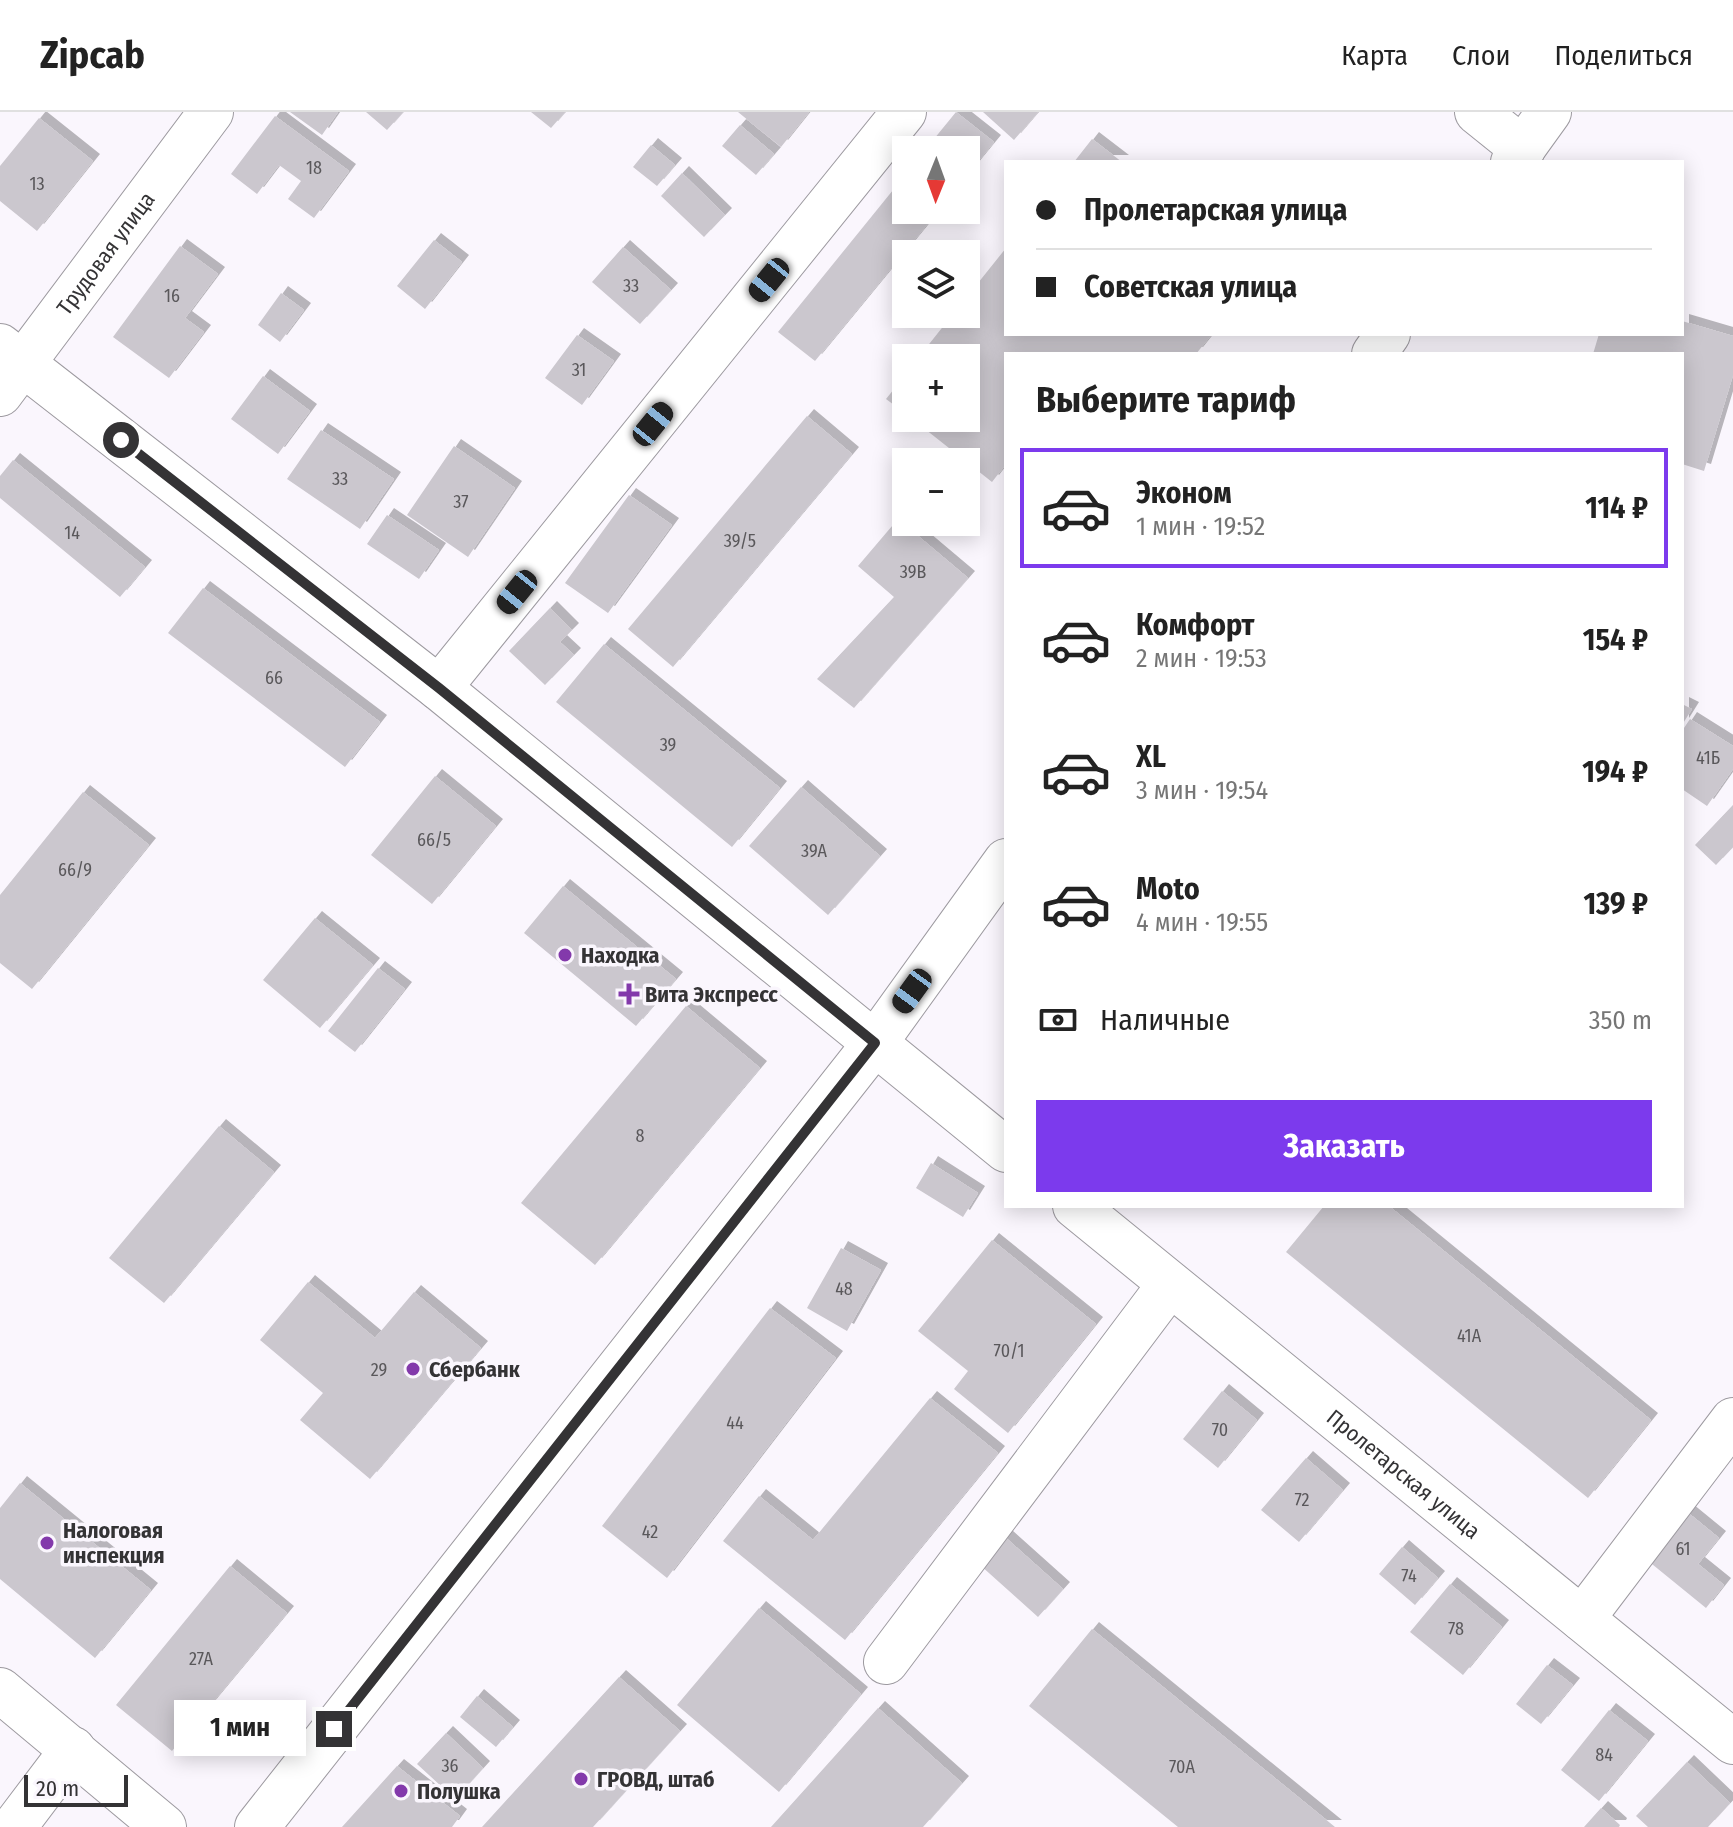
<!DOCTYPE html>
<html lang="ru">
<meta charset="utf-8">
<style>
:root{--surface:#fff;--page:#f2f2f2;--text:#222;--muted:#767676;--line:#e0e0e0;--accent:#7c3aed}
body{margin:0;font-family:"Fira Sans Condensed",sans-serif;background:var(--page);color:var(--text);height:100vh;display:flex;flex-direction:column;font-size:30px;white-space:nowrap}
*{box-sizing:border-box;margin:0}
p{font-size:26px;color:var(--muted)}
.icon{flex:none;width:44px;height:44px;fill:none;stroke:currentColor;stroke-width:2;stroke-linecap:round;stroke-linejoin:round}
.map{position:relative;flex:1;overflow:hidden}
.panel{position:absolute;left:1004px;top:240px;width:680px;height:856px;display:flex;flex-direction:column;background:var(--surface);border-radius:0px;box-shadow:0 4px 20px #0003}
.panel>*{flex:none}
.top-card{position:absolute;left:1004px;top:48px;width:680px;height:176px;border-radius:0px;box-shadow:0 4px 20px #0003;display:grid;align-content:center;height:176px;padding:0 32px;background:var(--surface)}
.needle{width:52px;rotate:181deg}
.buttons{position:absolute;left:892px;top:24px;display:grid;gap:16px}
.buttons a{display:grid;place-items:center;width:88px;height:88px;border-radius:0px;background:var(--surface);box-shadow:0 4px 20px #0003;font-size:40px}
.scale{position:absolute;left:24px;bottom:20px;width:104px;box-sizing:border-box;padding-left:8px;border:4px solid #343335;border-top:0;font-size:22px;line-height:28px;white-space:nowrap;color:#343335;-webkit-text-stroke:6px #faf6fd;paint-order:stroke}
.end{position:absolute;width:36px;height:36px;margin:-18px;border:10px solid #343335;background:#fff;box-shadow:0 0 0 4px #fff}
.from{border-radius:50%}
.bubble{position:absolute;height:56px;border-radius:0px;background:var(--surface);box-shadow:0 4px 20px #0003;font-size:26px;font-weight:700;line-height:56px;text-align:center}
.car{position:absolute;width:24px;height:48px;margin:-24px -12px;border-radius:10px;box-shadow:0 0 6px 2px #0007;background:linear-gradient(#222 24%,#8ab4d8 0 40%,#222 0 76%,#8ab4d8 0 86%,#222 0)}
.top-card b{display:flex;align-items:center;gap:28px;height:76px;font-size:30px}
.top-card b+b{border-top:2px solid var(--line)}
.top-card i{width:20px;height:20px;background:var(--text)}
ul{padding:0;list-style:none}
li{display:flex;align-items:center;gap:24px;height:120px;margin:0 16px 12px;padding:0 16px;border:4px solid transparent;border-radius:0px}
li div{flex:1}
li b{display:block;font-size:30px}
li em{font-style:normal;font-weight:700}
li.selected{border-color:var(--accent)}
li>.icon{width:72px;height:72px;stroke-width:1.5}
h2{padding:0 32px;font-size:36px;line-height:96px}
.pay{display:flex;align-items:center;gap:20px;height:88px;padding:0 32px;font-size:30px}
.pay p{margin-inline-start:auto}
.primary-button{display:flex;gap:16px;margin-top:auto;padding:16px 32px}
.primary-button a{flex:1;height:92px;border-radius:0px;background:var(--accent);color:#fff;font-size:32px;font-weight:700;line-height:92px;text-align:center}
header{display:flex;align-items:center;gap:48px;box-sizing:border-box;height:112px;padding:0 40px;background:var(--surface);border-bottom:2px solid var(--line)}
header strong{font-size:38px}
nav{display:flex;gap:44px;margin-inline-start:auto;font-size:28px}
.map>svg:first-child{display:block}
.building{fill:#cbc7ce;filter:url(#shadow)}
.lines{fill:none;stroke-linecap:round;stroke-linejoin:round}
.minor-casing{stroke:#9d9aa0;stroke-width:46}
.minor{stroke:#fff;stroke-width:44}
.route{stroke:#343335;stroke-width:10}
.poi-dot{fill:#8339ab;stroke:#faf6fd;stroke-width:3}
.labels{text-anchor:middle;stroke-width:7;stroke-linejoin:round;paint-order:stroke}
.number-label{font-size:18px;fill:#5a585b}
.street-label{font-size:22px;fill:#343335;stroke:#faf6fd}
.poi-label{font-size:22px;font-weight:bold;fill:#343335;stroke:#faf6fd;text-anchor:start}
</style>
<header>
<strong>Zipcab</strong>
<nav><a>Карта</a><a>Слои</a><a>Поделиться</a></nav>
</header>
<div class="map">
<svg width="1733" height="1715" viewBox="0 0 1733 1715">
<defs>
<filter id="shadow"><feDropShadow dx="7" dy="-7" stdDeviation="0" flood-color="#0004"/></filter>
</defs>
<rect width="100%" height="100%" fill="#faf6fd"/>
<path class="building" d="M290,0H338L322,23Z
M366,0H403L387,18Z
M531,0H565L551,16Z
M738,0H809L781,35Z
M956,0L994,30L966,64V38H925Z
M983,0H1038L1014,28Z
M275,4L349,59L314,106L288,87L301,69L279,53L257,82L231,62Z
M39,6L93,49L37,119L0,89V54Z
M740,13L774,42L756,63L722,34Z
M1092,27L1122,50H1074Z
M651,33L675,53L657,74L633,55Z
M682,61L725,103L704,125L661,84Z
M906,62V98H939L815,249L778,220Z
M434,128L462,150L425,197L397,174Z
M180,134L218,162L185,206L204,220L169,266L113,225Z
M623,135L671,178L640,212L592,170Z
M1006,136V222H1212L1196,242H1006V352L992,370L911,306H966V246H918L953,202H966V186Z
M281,181L304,198L280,230L258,213Z
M1682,209L1733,224V263L1704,359L1682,352V242H1593L1599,222H1682Z
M577,223L614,249L582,293L545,266Z
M906,262V302L886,287Z
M263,264L310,299L278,342L231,307Z
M807,304L852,342L673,555L628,517Z
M321,318L394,367L360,417L287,367Z
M454,334L515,376L468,445L407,403Z
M13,348L145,455L120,485L0,386V364Z
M629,383L672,413L608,501L565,471Z
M387,403L439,438L419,467L367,432Z
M898,407L968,466L854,596L817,567L894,485L858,454Z
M203,476L380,610L345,655L168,521Z
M550,496L572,518L560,530L574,543L545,573L509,539Z
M604,532L780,676L732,735L556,590Z
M1682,592L1692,597L1682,613Z
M1690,607L1733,634V657L1707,694L1682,677V619Z
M435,664L496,714L432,792L371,743Z
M801,675L880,744L828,803L749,734Z
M83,680L149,733L32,877L0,851V783Z
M1733,693V735L1716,753L1695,733Z
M563,774L676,867L636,914L524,821Z
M315,806L373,853L320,916L263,868Z
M378,856L405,877L355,940L328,919Z
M686,894L760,956L595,1153L521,1091Z
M219,1014L274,1060L164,1191L109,1146Z
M931,1051L978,1081L963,1105L916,1076Z
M1324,1094H1389L1651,1308L1588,1386L1286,1140Z
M992,1128L1096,1212L1008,1321L954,1277L968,1259L918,1219Z
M841,1136L881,1158L847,1219L807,1196Z
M308,1170L375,1226L414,1180L481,1236L370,1367L300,1308L323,1281L260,1228Z
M770,1196L836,1246L667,1466L602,1414Z
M1222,1279L1257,1308L1218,1356L1183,1327Z
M930,1286L998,1341L845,1528L723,1429L759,1384L813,1428Z
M1306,1346L1343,1378L1299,1430L1261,1398Z
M20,1371L151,1478L95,1546L0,1467V1396Z
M1686,1399L1719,1426L1698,1452L1724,1473L1706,1496L1647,1448Z
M1005,1425L1063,1477L1038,1505L980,1453Z
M1402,1435L1438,1466L1415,1493L1379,1462Z
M230,1454L287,1501L172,1639L116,1593Z
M1450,1472L1502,1515L1463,1563L1410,1520Z
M759,1496L861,1582L779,1680L677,1593Z
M1092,1517L1335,1715H1178L1029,1594Z
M1547,1553L1573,1573L1541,1612L1516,1592Z
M619,1565L680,1619L593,1715H482Z
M477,1584L513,1615L496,1635L460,1605Z
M878,1596L962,1671L923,1715H771Z
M1609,1598L1648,1629L1599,1689L1561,1658Z
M446,1621L483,1656L455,1687L417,1652Z
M1687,1650L1730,1691L1708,1715H1648L1636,1704Z
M397,1654L460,1704L452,1715H342Z
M1601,1696L1620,1713L1619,1715H1584Z"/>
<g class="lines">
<defs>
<g id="minor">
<path d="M1477,0L1523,37"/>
<path d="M1513,50L1549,0"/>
<path d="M0,234L439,576L1006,1038"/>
<path d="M1374,242L1388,222"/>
<path id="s1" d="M0,282L211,0"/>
<path d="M439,576L904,0"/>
<path id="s2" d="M1075,1094L1733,1630"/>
<path d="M1582,1507L1733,1308"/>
<path d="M886,1550L1170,1172"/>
<path d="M0,1578L164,1715"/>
<path d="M14,1715L73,1637"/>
<path d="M257,1715L875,931L1006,749"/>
</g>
</defs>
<use href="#minor" class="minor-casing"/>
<use href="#minor" class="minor"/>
</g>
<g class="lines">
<path class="route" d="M121,328L439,576L875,931L334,1617"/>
</g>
<g class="poi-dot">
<circle cx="565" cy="843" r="8"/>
<path d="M625 870h8v8h8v8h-8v8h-8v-8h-8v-8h8z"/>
<circle cx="413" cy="1257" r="8"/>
<circle cx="47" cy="1431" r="8"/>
<circle cx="581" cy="1667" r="8"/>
<circle cx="401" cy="1679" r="8"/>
</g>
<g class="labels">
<g class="number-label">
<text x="314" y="62">18</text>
<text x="37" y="78">13</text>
<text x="631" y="180">33</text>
<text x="172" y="190">16</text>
<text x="579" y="264">31</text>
<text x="340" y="373">33</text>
<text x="461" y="396">37</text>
<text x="72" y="427">14</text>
<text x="740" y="435">39/5</text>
<text x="913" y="466">39В</text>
<text x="274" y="572">66</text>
<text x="668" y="639">39</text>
<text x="1708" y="652">41Б</text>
<text x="434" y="734">66/5</text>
<text x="814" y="745">39А</text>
<text x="75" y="764">66/9</text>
<text x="640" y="1030">8</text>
<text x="844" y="1183">48</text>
<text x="1469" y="1230">41А</text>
<text x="1009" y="1245">70/1</text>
<text x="379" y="1264">29</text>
<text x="735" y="1317">44</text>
<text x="1220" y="1324">70</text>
<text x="1302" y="1394">72</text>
<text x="650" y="1426">42</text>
<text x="1683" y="1443">61</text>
<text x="1409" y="1470">74</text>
<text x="1456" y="1523">78</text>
<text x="201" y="1553">27А</text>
<text x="1604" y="1649">84</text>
<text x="450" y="1660">36</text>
<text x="1182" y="1661">70А</text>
</g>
<g class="street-label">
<text dy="8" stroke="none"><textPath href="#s1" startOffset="176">Трудовая улица</textPath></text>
<text dy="8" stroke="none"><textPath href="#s2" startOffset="424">Пролетарская улица</textPath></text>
</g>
<g class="poi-label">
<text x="581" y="851">Находка</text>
<text x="645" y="890">Вита Экспресс</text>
<text x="429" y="1265">Сбербанк</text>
<text x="63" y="1426">Налоговая<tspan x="63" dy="25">инспекция</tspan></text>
<text x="597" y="1675">ГРОВД, штаб</text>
<text x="417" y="1687">Полушка</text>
</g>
</g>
</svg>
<div class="buttons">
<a><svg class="needle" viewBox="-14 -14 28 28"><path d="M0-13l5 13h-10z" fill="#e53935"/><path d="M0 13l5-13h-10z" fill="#767676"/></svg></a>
<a><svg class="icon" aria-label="layers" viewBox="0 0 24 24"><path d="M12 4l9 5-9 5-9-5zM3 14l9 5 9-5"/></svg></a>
<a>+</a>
<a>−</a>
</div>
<div class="scale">20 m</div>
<i class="end from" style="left:121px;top:328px"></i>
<i class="end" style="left:334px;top:1617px"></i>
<div class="bubble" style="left:174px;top:1588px;width:132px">1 мин</div>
<i class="car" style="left:769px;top:168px;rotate:219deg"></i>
<i class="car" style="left:653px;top:312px;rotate:39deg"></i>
<i class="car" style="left:517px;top:480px;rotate:219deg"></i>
<i class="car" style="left:912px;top:879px;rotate:216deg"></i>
<div class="top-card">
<b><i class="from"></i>Пролетарская улица</b>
<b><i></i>Советская улица</b>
</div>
<section class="panel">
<h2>Выберите тариф</h2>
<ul>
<li class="selected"><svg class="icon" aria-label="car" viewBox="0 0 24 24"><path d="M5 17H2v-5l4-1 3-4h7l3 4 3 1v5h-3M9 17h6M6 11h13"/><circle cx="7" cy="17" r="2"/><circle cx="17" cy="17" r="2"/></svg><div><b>Эконом</b><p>1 мин · 19:52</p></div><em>114 ₽</em></li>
<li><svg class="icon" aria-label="car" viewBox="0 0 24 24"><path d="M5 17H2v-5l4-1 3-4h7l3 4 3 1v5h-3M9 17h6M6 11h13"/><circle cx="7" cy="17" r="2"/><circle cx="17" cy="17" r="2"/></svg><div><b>Комфорт</b><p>2 мин · 19:53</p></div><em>154 ₽</em></li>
<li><svg class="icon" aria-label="car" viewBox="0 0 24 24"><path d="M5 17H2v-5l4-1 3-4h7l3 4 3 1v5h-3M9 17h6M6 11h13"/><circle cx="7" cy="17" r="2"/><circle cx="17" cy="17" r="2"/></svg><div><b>XL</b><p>3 мин · 19:54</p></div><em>194 ₽</em></li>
<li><svg class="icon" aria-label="car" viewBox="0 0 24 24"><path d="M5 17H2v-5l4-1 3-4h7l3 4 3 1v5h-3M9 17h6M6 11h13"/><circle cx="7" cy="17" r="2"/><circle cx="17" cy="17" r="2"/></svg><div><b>Moto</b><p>4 мин · 19:55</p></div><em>139 ₽</em></li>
</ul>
<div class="pay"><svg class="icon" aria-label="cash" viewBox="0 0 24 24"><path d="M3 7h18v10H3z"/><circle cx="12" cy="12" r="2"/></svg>Наличные<p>350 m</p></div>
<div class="primary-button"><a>Заказать</a></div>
</section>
</div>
